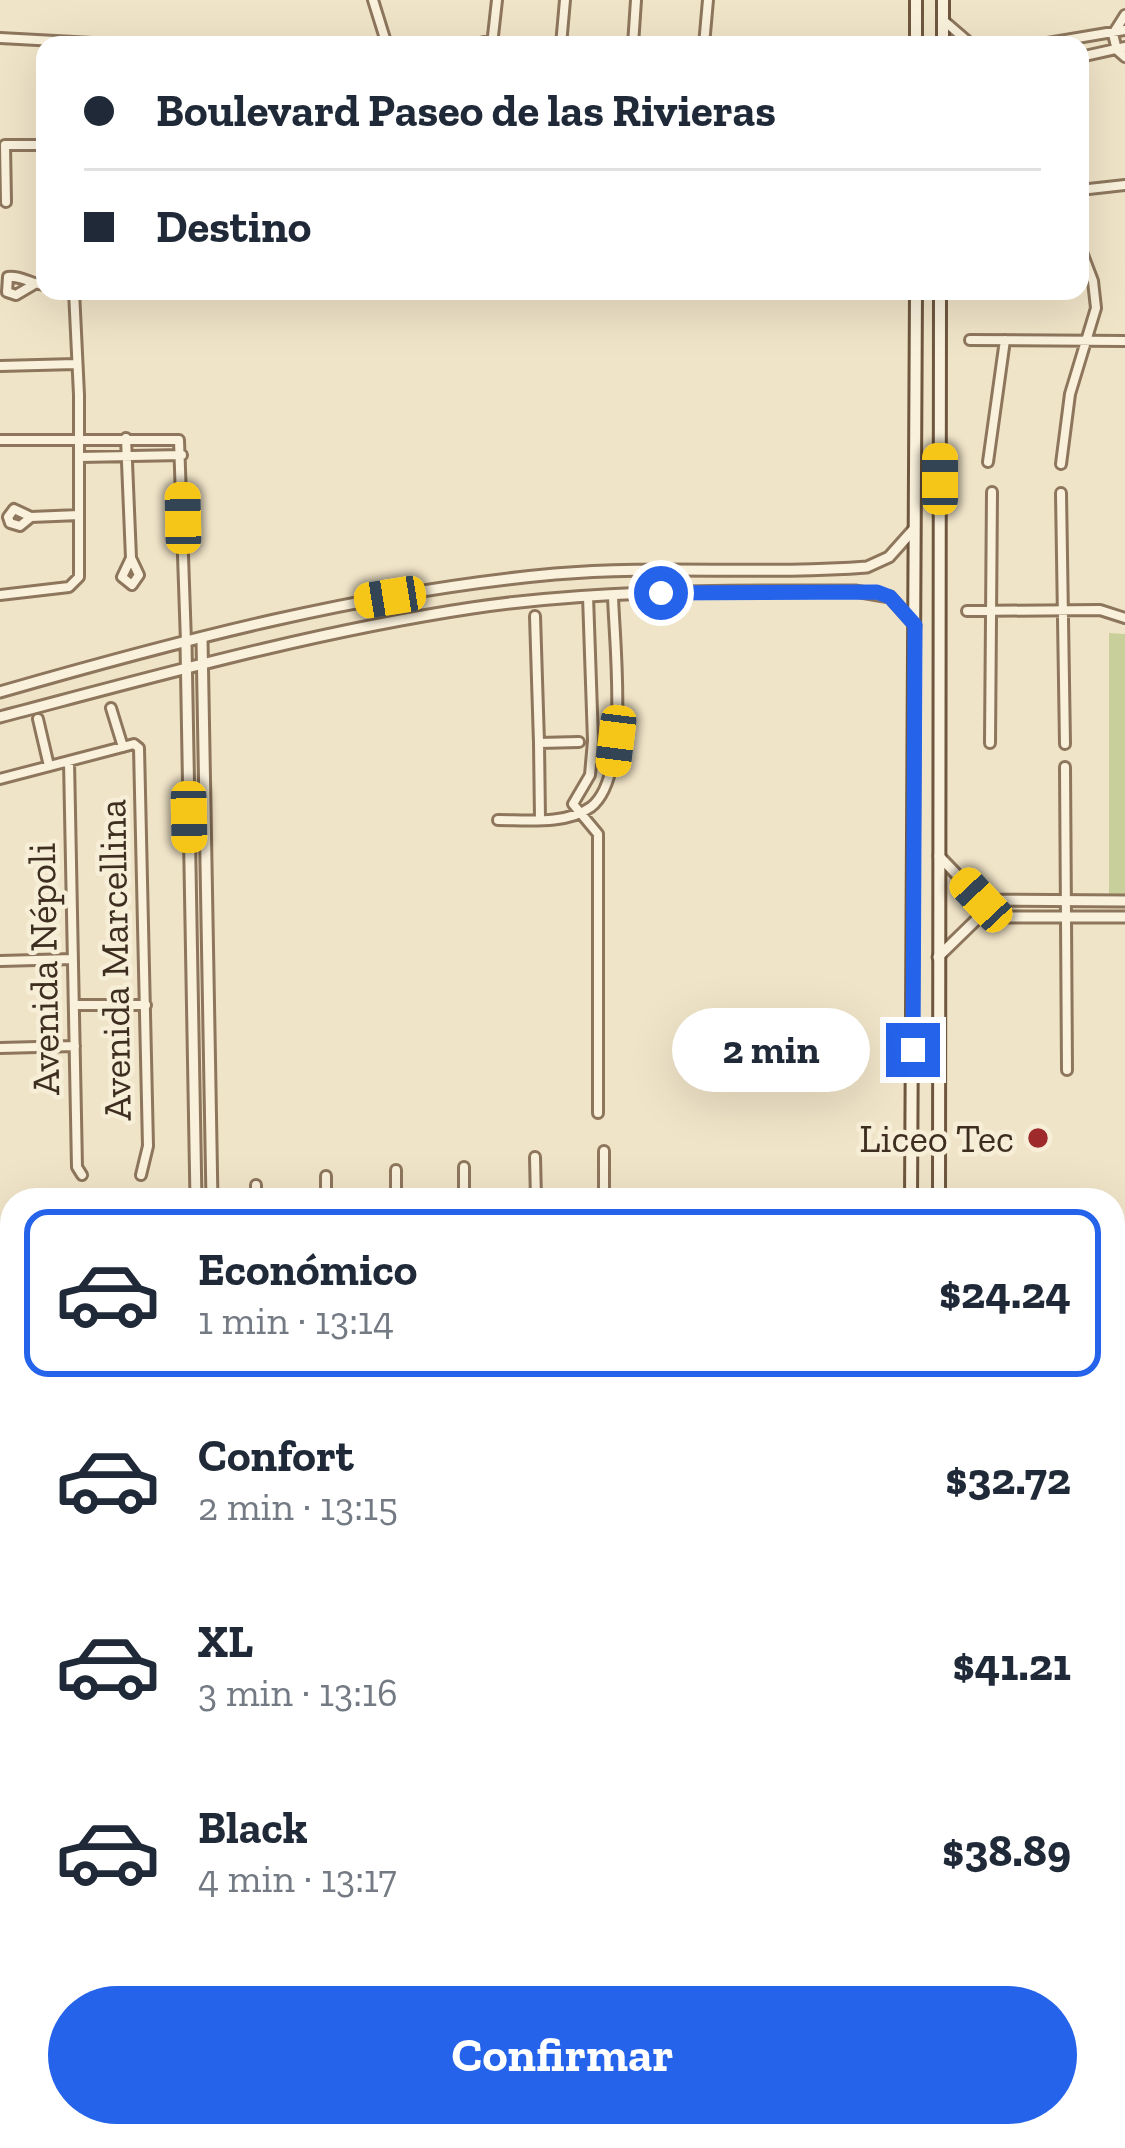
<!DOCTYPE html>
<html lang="es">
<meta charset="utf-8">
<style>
:root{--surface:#fff;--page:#f6f6f7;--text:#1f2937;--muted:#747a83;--line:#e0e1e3;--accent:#2563eb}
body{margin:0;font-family:"Zilla Slab",serif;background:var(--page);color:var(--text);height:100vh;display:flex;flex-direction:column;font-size:45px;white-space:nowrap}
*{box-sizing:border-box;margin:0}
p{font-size:39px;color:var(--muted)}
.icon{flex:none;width:66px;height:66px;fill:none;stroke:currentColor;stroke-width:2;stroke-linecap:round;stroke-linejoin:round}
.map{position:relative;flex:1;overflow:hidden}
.side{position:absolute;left:0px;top:1188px;width:1125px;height:960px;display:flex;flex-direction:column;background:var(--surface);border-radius:36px 36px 0 0;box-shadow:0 12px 48px #0002}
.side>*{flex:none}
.banner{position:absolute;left:36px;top:36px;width:1053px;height:264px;border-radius:24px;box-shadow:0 12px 48px #0002;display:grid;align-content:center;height:264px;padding:0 48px;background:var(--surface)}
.end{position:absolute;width:54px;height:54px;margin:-27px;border:15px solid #2563eb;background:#fff;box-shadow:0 0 0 6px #fff}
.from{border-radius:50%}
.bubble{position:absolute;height:84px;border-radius:42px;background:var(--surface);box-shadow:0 12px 48px #0002;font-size:39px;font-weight:700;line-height:84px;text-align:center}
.car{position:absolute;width:36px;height:72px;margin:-36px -18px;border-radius:15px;box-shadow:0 0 9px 3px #0007;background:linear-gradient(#f5c518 24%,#345 0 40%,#f5c518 0 76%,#345 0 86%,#f5c518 0)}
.banner b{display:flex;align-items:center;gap:42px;height:114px;font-size:45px}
.banner b+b{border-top:3px solid var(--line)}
.banner i{width:30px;height:30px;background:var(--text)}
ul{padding:21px 0 0;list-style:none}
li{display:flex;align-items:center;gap:36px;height:168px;margin:0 24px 18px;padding:0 24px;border:6px solid transparent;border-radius:24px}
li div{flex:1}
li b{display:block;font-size:45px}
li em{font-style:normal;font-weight:700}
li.selected{border-color:var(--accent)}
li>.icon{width:108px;height:108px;stroke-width:1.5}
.button{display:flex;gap:24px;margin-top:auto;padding:24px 48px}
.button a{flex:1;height:138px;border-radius:72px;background:var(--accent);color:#fff;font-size:48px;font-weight:700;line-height:138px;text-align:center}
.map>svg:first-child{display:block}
.green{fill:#c9cf9b}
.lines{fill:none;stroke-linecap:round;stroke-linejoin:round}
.minor-casing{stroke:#8d765c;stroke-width:14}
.tertiary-casing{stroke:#8d765c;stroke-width:15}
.secondary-casing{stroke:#6f573f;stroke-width:16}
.minor{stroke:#faf1dc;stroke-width:8}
.tertiary{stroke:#faf1dc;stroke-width:9}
.secondary{stroke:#faf1dc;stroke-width:10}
.route{stroke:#2563eb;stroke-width:15}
.poi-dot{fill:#9e2a2b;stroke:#f7eed8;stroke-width:4.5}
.labels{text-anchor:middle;stroke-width:9;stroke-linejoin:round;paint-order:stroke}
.street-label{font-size:39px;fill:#3d2e20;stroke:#f7eed8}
.poi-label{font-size:39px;fill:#3d2e20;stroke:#f7eed8;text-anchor:end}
</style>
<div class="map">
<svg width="1125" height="2148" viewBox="0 0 1125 2148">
<rect width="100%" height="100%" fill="#f0e4c8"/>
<path class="green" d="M1109,633L1125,634V896L1109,897Z"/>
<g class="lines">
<defs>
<path id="minor" d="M373,0L387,45
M1125,15L1113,34L1117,50L1125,57
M943,20L972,45
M0,38L130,45
M472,45L492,40
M492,45L497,0
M561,45L565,0
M633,45L636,0
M704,45L708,0
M1036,45L1125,30
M1080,57L1125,47
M5,145L6,202
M5,145H45
M1080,190L1125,185
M33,285L16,295L7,292L8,277C21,275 32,285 45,285
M970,340L1125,341
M0,366L76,364
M126,438L131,558L139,575L132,585L122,577L131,558
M0,440H179L186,642
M80,457L182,455
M988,462L1005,340
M1061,464L1070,394L1096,308L1093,281L1080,247
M1061,493L1065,744
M31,517L14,509L8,517L10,523L20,526L31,517L79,515
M0,595L69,587L79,577V395L74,291
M588,596L593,741L590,775L573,804L598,834V1113
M967,611L1100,610L1125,618
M535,616L539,743
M111,708L123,747
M38,719L49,766
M990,743L992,492
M69,761L77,1167L82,1175
M1065,767L1067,1070
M0,779L134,744L139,748L148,1146L141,1175
M540,819L539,743L579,742
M498,820C526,820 566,825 591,807C631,776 614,643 613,595
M0,961L73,959
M74,1005H146
M0,1048L75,1046
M604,1151V1200
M535,1157L536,1200
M464,1167V1200
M396,1170V1200
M256,1185V1200
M326,1200V1176
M1113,1243L1125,1242
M0,1261L12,1263
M0,1292C8,1394 0,1497 12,1599
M1113,1325L1125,1324
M1113,1428L1125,1427
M1113,1507L1125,1506
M1113,1574L1125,1573
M1113,1690L1125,1688
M0,1736H12
M0,1754H12
M1114,1776L1125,1898
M1113,1906L1125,1905
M1113,1921L1125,1920
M0,1924L12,1923
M1113,2097L1125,2098
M1113,2111H1125
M937,2148L962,2136"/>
<path id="tertiary" d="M202,639L212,1200
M186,644L196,1200
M0,692C181,640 367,591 555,574C659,565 763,575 867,567L889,557L914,529
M0,717C156,676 312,632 472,608C598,589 728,591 855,591L890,597L915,625
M939,856L981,900L1125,901
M938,957L979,917H1125
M225,2136L226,2148
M241,2136V2148"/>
<path id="secondary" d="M916,0V45
M943,45V0
M911,1200L916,291
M939,1200L940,291
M904,2136V2148
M935,2136V2148"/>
</defs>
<use href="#minor" class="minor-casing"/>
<use href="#tertiary" class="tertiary-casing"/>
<use href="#secondary" class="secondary-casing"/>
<use href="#minor" class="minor"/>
<use href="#tertiary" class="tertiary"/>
<use href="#secondary" class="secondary"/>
</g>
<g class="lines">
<path class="route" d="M661,593L877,592L890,597L915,625L913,1050"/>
</g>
<circle class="poi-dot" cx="1038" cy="1138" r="12"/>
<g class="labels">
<g class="street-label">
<text transform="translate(114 960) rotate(-91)" y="14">Avenida Marcellina</text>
<text transform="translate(43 969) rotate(-91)" y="14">Avenida Népoli</text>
</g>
<g class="poi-label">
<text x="1014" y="1152">Liceo Tec</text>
</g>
</g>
</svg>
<i class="end from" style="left:661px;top:593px"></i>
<i class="end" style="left:913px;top:1050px"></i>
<div class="bubble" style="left:672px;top:1008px;width:198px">2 min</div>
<i class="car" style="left:940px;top:479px;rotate:0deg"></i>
<i class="car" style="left:183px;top:518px;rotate:359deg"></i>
<i class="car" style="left:390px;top:597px;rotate:261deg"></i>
<i class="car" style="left:616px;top:741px;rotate:187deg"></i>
<i class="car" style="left:189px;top:817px;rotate:179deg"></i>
<i class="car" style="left:981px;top:900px;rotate:317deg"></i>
<div class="banner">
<b><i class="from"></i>Boulevard Paseo de las Rivieras</b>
<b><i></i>Destino</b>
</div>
<section class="side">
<ul>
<li class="selected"><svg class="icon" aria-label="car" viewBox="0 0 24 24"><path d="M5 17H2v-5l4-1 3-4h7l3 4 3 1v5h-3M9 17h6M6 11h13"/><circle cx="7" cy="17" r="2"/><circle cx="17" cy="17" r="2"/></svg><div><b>Económico</b><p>1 min · 13:14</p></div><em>$24.24</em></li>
<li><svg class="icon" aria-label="car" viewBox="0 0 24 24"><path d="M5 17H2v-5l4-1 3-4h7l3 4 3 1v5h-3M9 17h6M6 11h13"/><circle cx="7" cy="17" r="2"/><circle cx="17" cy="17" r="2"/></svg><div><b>Confort</b><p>2 min · 13:15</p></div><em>$32.72</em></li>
<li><svg class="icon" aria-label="car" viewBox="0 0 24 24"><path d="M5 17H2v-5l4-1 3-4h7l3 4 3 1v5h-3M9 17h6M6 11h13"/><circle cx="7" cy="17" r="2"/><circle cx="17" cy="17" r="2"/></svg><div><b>XL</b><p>3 min · 13:16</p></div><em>$41.21</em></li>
<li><svg class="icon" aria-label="car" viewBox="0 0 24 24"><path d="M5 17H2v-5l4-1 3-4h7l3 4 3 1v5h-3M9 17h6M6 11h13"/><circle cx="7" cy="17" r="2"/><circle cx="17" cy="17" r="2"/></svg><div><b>Black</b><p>4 min · 13:17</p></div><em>$38.89</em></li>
</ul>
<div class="button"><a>Confirmar</a></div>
</section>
</div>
